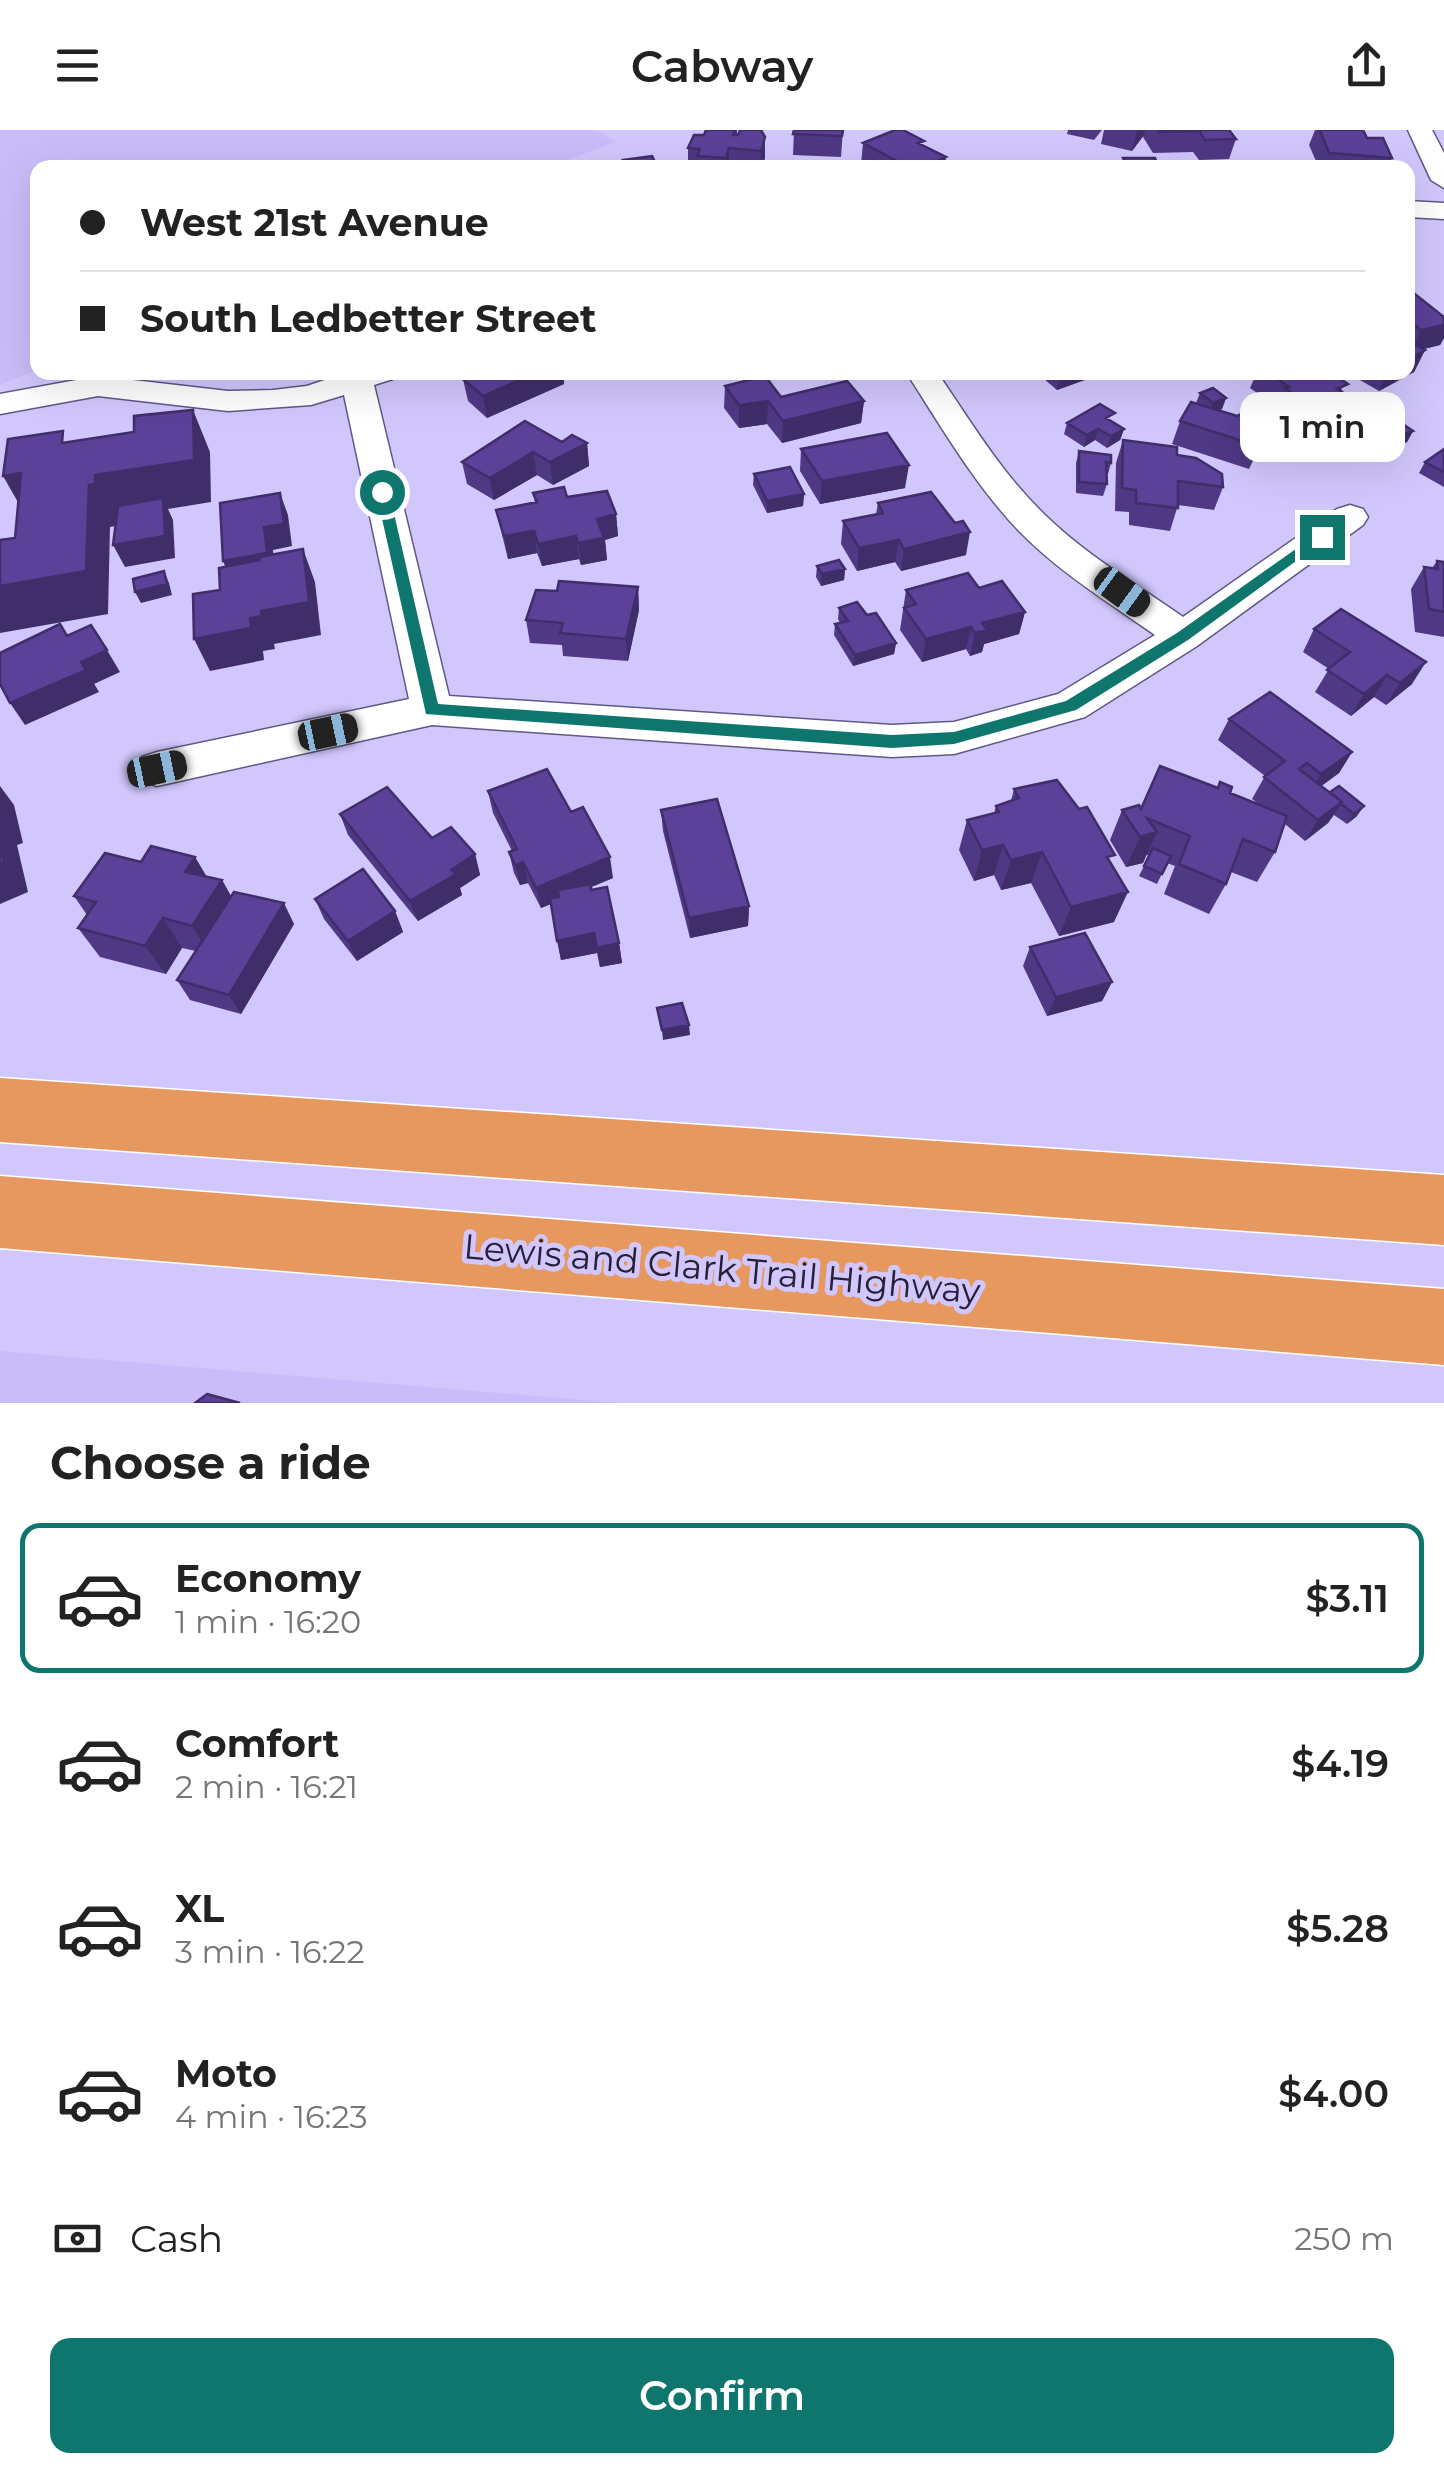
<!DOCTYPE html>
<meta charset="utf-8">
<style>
:root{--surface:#fff;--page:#f2f2f2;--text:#222;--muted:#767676;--line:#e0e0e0;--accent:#0f766e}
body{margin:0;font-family:Montserrat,sans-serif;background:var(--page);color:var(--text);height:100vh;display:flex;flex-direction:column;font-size:38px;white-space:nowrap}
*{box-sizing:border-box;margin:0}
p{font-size:32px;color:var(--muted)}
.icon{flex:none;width:55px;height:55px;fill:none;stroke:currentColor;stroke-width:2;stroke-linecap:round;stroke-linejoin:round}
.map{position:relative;height:1273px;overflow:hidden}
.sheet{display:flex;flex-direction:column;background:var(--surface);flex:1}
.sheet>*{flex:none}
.hud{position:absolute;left:30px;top:30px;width:1385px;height:220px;border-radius:20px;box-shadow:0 10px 40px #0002;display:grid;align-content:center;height:220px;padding:0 50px;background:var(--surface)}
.end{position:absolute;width:45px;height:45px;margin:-22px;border:12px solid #0f766e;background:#fff;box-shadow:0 0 0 5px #fff}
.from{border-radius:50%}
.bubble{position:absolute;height:70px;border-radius:20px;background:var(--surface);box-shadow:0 10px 40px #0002;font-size:32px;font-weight:600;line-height:70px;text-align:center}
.car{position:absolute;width:30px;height:60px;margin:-30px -15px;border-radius:12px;box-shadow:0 0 8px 2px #0007;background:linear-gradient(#222 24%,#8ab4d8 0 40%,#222 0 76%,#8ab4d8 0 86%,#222 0)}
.hud b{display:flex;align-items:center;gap:35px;height:95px;font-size:38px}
.hud b+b{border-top:2px solid var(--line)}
.hud i{width:25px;height:25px;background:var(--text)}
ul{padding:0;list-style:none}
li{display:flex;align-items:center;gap:30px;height:150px;margin:0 20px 15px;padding:0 30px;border:5px solid transparent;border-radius:20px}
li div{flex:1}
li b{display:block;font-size:38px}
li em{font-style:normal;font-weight:600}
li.on{border-color:var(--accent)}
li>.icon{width:90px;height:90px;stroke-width:1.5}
h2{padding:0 50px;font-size:45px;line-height:120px}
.pay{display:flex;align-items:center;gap:25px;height:110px;padding:0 50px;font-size:38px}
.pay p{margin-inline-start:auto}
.cta{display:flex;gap:20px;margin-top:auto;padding:20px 50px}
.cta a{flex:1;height:115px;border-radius:20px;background:var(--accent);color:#fff;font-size:40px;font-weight:600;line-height:115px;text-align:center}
header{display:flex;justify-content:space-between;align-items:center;height:130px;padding:0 50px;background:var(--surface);font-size:45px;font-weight:600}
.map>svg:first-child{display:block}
.built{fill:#cabcf9}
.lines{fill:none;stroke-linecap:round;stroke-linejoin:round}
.minor-casing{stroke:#625786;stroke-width:3}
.trunk-casing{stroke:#fff;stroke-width:3}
.minor{fill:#fff;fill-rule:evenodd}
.trunk{fill:#e6985e;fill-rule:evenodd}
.wall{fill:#4f3884}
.shaded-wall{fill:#402e6b}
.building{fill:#5c4199;stroke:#402e6b;stroke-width:2.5}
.route{fill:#0f766e}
.labels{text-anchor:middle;stroke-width:10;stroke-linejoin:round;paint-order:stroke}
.near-street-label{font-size:35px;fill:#252034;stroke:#d2c7fd}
</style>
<header><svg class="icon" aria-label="menu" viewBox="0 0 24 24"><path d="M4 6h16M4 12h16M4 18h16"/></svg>Cabway<svg class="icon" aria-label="share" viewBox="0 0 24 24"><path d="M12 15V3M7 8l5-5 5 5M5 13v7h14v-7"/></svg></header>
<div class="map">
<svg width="1444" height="1273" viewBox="0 0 1444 1273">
<rect width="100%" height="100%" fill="#d2c7fd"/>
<path class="built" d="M0,0H596L616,12L545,38H38L37,240L0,255Z
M0,1221L618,1273H0Z"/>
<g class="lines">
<defs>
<path id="minor" d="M1408,0H1432L1444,23V58L1431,50Z
M1408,71L1444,73V89L1408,87Z
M348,242H397L393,249L374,255L449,566L892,595L954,592L1058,564L1155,505C1108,472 1059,442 1019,401C974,354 941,296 906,242H937C971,292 1002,344 1045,385C1086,425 1136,454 1183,487L1337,379L1350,375L1363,379L1368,387L1363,395L1197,516L1085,587L954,624L892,627L432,595L157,656L142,651L136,639L142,627L157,622L409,569L344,265L311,275L228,281L98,266L0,284V264L98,246L228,261L273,260L307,256Z"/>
<path id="trunk" d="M0,948L1444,1045V1115L0,1012Z
M0,1046L1444,1159V1235L0,1118Z"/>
</defs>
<use href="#minor" class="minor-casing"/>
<use href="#trunk" class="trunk-casing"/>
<use href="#minor" class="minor"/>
<use href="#trunk" class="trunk"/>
</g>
<path class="wall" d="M706,0H737V5L765,7V28L762,38H688V18L704,5Z
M794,0H843L841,27L793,25Z
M1068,0H1102L1094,10L1067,4Z
M1104,0H1229L1236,9L1229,29L1199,30L1193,22L1153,23L1143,7L1144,5L1132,21L1101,14Z
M1315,0H1363L1367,8L1392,28L1388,38H1319L1309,15Z
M863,13L924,16L945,38H868L861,34Z
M1408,162L1444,187V208L1440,215L1424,219L1425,220L1414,242L1379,261L1346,242H1408Z
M479,242H563L564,254L487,288L468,271L463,249Z
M1036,242H1102L1101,244L1057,260Z
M1257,242H1330L1344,263L1357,271L1347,294L1317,306L1288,285L1284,287L1276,281L1277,277L1250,258Z
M725,256L781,267L864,271L861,293L782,313L767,294L739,298L724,278Z
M1200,263L1226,268L1222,279L1219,280L1274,314L1257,322L1249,339L1172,314L1180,291L1196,273Z
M1355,290L1413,301L1407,312L1380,323L1350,302Z
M1112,292L1124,299L1120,310L1107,318L1095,310L1084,317L1064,304L1067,293Z
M1123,310L1177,325L1223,357L1214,380L1178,375L1170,401L1129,395V382L1115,381L1116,333Z
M562,312L587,313L589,336L553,355L537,345L494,370L467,354L462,332Z
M801,319L905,358L820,374L800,341Z
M1444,319V357L1419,343L1425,332Z
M1079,321L1111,333L1108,344H1106L1107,354L1103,366L1076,363V333Z
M754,344L804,364L803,376L767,383L753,355Z
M533,363L567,367L616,384L618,406L605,410L607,430L581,435L579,429L542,436L537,423L508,429L496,380L535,373Z
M878,373L966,425L901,441L895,432L857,441L841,414L843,391L876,384Z
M1437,431L1444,432V507L1415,502L1411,459L1424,437L1432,438Z
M817,436L845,439L844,450L821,456L816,447Z
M638,457L639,480L628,531L563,526L562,515L530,513L526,490L557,461Z
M979,458L1025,482L1019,504L984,514L982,522L970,526L966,519L922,532L900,500L906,460Z
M839,478L867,485L896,513L894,524L853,536L834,505L835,494L840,493L838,489Z
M1314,499L1412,554L1386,575L1374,567L1351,586L1315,562L1329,539L1303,522Z
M1229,589L1352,622L1339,643L1321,656L1357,686L1347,694L1334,685L1328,693L1305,711L1285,694L1275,722L1257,752L1231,742L1226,754L1209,784L1164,764L1175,736L1167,733L1157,754L1139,746L1149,726L1146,724L1143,733L1126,737L1110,710L1122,680L1141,679L1217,658L1220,652L1230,663L1261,676L1252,669L1265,646L1218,610Z
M1014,659L1112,734L1114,792L1059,806L1031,753L1001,760L994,745L974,751L959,720L967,690L994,683L996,676L1011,671Z
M488,661L571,682L613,748L591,757L619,813L622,833L600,837L597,823L561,830L551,774L541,778L528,753L520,755L514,743L509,722L512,721L493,683Z
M661,680L749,776L748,796L690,808L663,701Z
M340,684L432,708L475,724L480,745L460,758L462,765L418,791L348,705Z
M195,727L207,747L222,750L231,767L294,794L241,884L190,870L177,850L196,821L182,818L166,844L100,827L78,798L87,785L74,766L141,732Z
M315,769L395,781L403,802L357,831L324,789Z
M1030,817L1112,852L1102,871L1047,886L1023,836Z"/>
<path class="shaded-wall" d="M1137,0H1145L1144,5L1132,21Z
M765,7V28L760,38L761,21Z
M729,18V38H726V28Z
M946,27L945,38H922Z
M1444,195V208L1440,215L1411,222L1421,200Z
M1425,220L1414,242L1379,261L1388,242H1408V230Z
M537,242H563L564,254L487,288L483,266Z
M744,242H763L744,246Z
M1062,242H1102L1101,244L1057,260Z
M1297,263L1288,285L1284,287L1293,264Z
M1226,268L1222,279L1209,285L1213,273Z
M768,271L767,294L739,298V275Z
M864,271L861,293L782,313L783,291Z
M1357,271L1347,294L1317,306L1327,283Z
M193,280L210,322L211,372L168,379L173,390L175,428L125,437L113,415L164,380L116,388V396L110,397L108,484L0,503V456L89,355L95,345Z
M1284,292L1274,314L1257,322L1249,339L1267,299Z
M1098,299L1095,310L1084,317L1087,305Z
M1124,299L1120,310L1107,318L1111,306Z
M1413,301L1407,312L1380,323L1386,312Z
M587,313L589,336L553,355L550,332Z
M533,322L537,345L494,370L490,348Z
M909,335L905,358L820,374L822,351Z
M21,343L27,388L3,346Z
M280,363L288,385L292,416L273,420L275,445L232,453L223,431L264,397Z
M804,364L803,376L767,383V371Z
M616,384L618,406L605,410L607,430L581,435L578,413L597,389Z
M534,401L537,423L508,429L504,406Z
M970,402L966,425L901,441L904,419Z
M576,406L579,429L542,436L538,414Z
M899,410L895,432L857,441L859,418Z
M303,419L315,452L321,505L274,514L275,519L263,521L264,530L210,541L194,509L261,481Z
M845,439L844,450L821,456L822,444Z
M164,441L169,453L172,465L141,473L135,462Z
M638,457L639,480L628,531L626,509Z
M1025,482L1019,504L984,514L982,522L970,526L975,503L982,493Z
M971,497L966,519L922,532L926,509Z
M896,513L894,524L853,536L855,525Z
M107,520L120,542L94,554L81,532Z
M1426,532L1412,554L1386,575L1400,553Z
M86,540L99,562L25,595L10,573Z
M1387,545L1374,567L1351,586L1364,564Z
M1352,622L1339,643L1308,666L1321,644Z
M0,656L14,675L23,713L17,715L28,762L0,774Z
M1342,672L1328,693L1305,711L1318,690Z
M1364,676L1357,686L1347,694L1354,684Z
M1157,702L1143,733L1126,737L1140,707Z
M1003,715L994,745L974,751L982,720Z
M1042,722L1031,753L1001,760L1011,730Z
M475,724L480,745L460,758L462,765L418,791L410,771Z
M195,727L212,757L185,742Z
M610,727L613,748L541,778L536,758Z
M523,732L528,753L520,755L515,735Z
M222,750L239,780L210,825L192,796Z
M1128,762L1114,792L1059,806L1071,777Z
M284,773L294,794L241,884L229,865Z
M749,776L748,796L690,808L689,788Z
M395,781L403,802L357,831L348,811Z
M163,788L182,818L166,844L145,816Z
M594,803L597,823L561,830L557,811Z
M619,813L622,833L600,837L597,818Z
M1112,852L1102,871L1047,886L1056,867Z
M689,895L690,905L663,910L662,900Z"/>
<path class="building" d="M706,0H735L733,5H738L740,0H761L765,7L761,21L729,18L726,28L697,26L700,19L688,18L694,5H704Z
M794,0H843L842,6L793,4Z
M895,0H903L924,11L918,13L946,27L922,38H910L863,13Z
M1157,0H1229L1236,9L1205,10L1199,1L1159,2Z
M1320,0H1363L1367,8H1383L1392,28L1329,23Z
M652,26L658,38H627L623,30Z
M1123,28H1155L1159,38H1127Z
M1411,161L1444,187V195L1421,200L1408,190V162Z
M1408,211L1425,220L1408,230Z
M479,242H537L483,266L463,249Z
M1268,242H1330L1348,254L1337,259L1357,271L1327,283L1297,263L1293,264L1285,258L1289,257Z
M765,246L781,267L847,251L864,271L783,291L768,271L739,275L725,256Z
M1213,258L1226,268L1213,273L1200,263Z
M1191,272L1237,286L1260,276L1284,292L1267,299L1258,316L1180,291Z
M1100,274L1115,283L1106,288L1124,299L1111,306L1098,299L1087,305L1067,293Z
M193,280L194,330L95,345V354L89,355L86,441L0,456V410L15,408L21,343L3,346L8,309L63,301L62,313L134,302V286Z
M1382,280L1413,301L1386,312L1355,290Z
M525,291L562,312L572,305L587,313L550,332L533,322L490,348L462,332Z
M887,303L909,335L822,351L801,319Z
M1123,310L1177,317V325L1196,328L1222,344L1223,357L1178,351V378L1136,373V360L1122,358Z
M1444,319V342L1425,332Z
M1079,321L1111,325V333L1106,332L1107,354L1079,352Z
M790,337L804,364L767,371L754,344Z
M564,357L567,367L607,361L616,384L597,389L604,408L578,413L576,406L538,414L534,401L504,406L496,380L537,372L533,363Z
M931,362L955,393L963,391L970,402L904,419L899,410L859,418L843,391L883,383L878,373Z
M280,363L284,394L264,397L267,423L223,431L220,373Z
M163,368L165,406L113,415L118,376Z
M303,419L309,472L261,481L262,486L250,488L251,498L194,509L193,464L220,460L219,438L260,430L259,427Z
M839,430L845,439L822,444L817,436Z
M1437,431L1444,432V482L1429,479L1424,437L1438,439Z
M164,441L167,454L135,462L133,449Z
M968,443L979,458L1002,451L1025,482L982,493L987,500L975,503L971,497L926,509L904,478L916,474L906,460Z
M559,451L638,457L626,509L560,503L563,493L526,490L536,460L557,461Z
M857,472L867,485L876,483L896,513L855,525L835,494L848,491L839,478Z
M1341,479L1426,532L1400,553L1387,545L1364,564L1327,540L1350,522L1314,499Z
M60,494L67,506L91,495L107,520L81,532L86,540L10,573L0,554V523Z
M1270,562L1352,622L1321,644L1307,633L1299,639L1342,672L1318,690L1264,647L1285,631L1229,589Z
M1160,636L1218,658L1220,652L1232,657L1230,663L1287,686L1275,722L1243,709L1226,754L1179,734L1190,706L1147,688L1157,702L1140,707L1122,680L1139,675L1141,679Z
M547,639L571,682L583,677L610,727L536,758L523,732L515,735L509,722L517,719L488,661Z
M1057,650L1079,679L1087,677L1115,725L1107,727L1128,762L1071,777L1042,722L1011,730L1003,715L982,720L967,690L999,682L996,676L1019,668L1014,659Z
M1339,656L1364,676L1354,684L1340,673L1342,672L1330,662Z
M387,657L432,708L451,697L475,724L451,740L456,744L410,771L340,684Z
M717,669L749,776L689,788L661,680Z
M0,714L4,732L0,734Z
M151,716L195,727L185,742L222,750L192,796L163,788L145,816L78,798L96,772L74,766L105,723L141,732Z
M1153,718L1171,726L1162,744L1144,736Z
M363,739L395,781L348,811L315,769Z
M591,754V760L607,757L619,813L597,818L594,803L557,811L550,768L559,767L558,760Z
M234,762L284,773L229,865L177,850Z
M1085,803L1112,852L1056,867L1030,817Z
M682,873L689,895L662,900L657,878Z
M207,1264L240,1273H195Z"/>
<path class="route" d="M382,357L389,362L438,574L892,605L954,602L1066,571L1177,503L1317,404L1329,407L1188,510L1076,580L954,614L892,618L426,584L376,362Z"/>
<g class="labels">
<g class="near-street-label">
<text transform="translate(722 1139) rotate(5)" y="12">Lewis and Clark Trail Highway</text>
</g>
</g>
</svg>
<i class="end from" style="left:382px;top:362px"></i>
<i class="end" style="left:1322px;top:407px"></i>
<div class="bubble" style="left:1240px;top:262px;width:165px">1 min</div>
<i class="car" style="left:1122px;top:462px;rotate:126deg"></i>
<i class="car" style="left:328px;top:602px;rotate:78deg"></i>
<i class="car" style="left:157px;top:639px;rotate:78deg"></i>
<div class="hud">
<b><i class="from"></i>West 21st Avenue</b>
<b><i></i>South Ledbetter Street</b>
</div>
</div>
<section class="sheet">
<h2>Choose a ride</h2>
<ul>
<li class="on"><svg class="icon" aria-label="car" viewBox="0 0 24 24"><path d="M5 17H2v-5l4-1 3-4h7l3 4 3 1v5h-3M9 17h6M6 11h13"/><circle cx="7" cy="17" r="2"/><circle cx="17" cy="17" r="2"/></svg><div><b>Economy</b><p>1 min · 16:20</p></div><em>$3.11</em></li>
<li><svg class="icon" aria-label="car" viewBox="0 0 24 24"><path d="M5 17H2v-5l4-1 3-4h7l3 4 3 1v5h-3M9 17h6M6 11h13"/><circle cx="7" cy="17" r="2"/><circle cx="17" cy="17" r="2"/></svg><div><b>Comfort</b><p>2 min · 16:21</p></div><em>$4.19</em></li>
<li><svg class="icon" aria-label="car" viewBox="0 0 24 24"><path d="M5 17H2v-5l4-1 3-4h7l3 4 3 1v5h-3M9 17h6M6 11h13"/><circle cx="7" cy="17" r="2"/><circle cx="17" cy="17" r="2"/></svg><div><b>XL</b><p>3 min · 16:22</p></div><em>$5.28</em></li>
<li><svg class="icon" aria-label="car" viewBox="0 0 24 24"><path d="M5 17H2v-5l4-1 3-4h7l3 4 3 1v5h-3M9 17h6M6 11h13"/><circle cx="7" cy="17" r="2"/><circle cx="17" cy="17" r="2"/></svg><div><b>Moto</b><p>4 min · 16:23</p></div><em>$4.00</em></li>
</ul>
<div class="pay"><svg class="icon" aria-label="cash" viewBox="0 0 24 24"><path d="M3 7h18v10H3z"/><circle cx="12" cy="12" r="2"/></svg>Cash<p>250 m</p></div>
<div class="cta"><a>Confirm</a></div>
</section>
